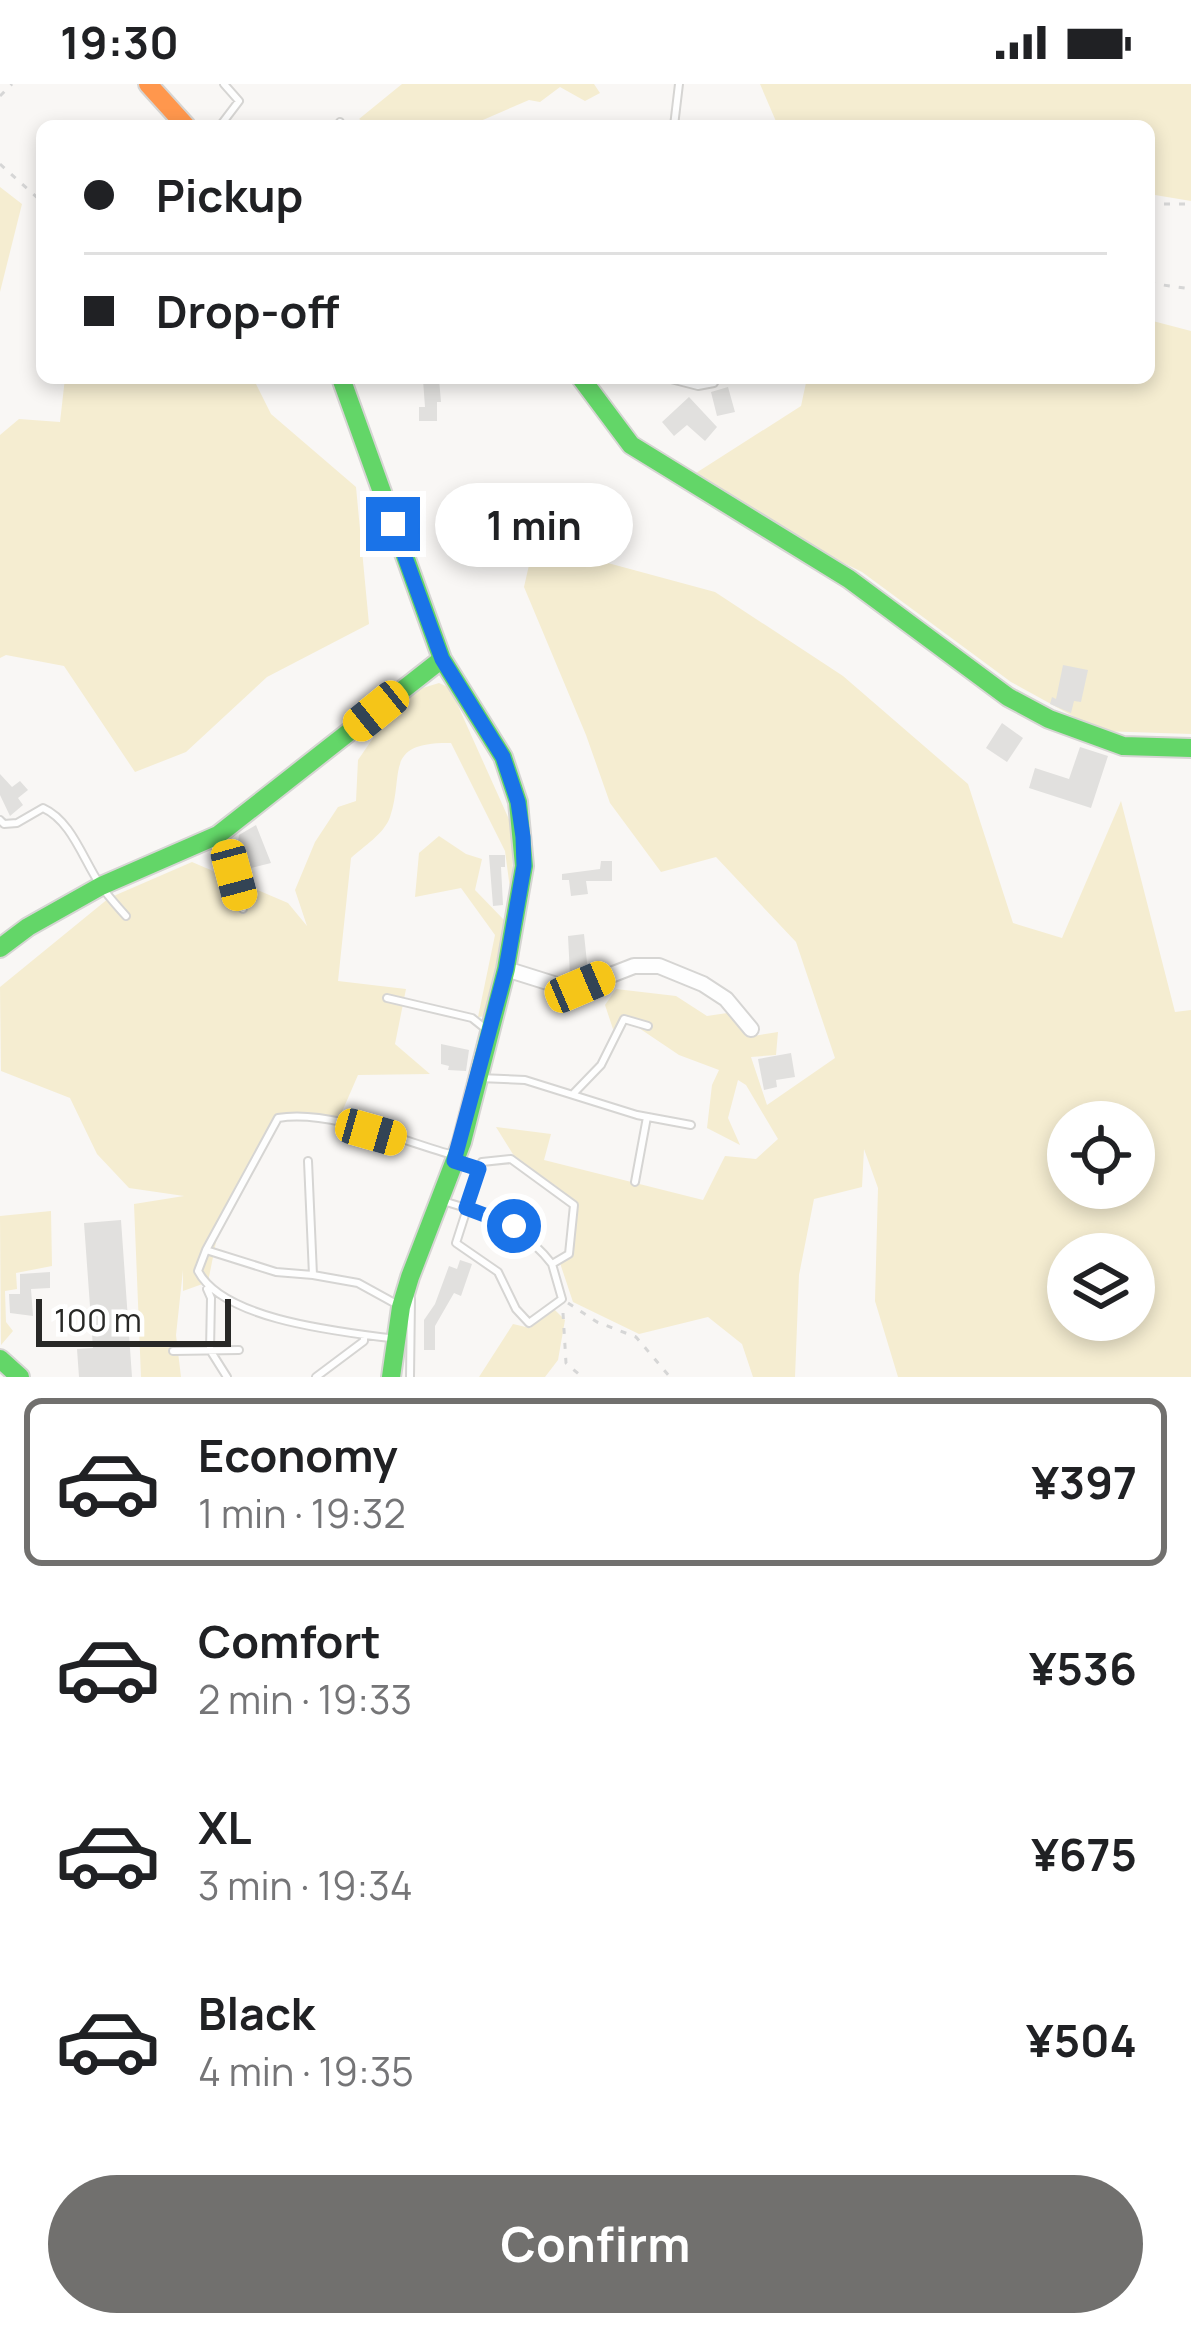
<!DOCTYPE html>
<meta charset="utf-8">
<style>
:root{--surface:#fff;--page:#f6f6f6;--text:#202124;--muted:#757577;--line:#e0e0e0;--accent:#71706e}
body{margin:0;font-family:Manrope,sans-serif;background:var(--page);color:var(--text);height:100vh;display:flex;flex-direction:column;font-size:45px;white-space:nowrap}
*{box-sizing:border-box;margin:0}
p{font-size:39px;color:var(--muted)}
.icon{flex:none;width:66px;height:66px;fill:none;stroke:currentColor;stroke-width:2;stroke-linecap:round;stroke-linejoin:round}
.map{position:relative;height:1293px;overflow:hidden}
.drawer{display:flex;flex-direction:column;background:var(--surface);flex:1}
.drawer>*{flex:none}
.guide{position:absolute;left:36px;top:36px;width:1119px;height:264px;border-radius:18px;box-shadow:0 6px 18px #0003;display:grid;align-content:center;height:264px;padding:0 48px;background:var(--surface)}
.controls{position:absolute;left:1047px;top:1017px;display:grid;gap:24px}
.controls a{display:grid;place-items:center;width:108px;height:108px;border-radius:50%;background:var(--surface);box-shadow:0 6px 18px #0003;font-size:60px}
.scale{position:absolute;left:36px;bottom:30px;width:195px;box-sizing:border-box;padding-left:12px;border:6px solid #282826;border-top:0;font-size:33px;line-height:42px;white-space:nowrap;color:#282826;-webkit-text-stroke:9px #fff;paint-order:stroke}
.end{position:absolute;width:54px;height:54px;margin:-27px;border:15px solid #1a73e8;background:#fff;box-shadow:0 0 0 6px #fff}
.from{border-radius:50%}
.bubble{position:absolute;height:84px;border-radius:42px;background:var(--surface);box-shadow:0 6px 18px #0003;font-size:39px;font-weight:700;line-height:84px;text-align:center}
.car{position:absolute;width:36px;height:72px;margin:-36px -18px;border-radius:15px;box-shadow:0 0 9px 3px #0007;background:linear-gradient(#f5c518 24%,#345 0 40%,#f5c518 0 76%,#345 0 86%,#f5c518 0)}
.guide b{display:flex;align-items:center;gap:42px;height:114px;font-size:45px}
.guide b+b{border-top:3px solid var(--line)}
.guide i{width:30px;height:30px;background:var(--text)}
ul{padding:21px 0 0;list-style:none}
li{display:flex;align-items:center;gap:36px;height:168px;margin:0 24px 18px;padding:0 24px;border:6px solid transparent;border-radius:18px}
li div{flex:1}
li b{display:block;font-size:45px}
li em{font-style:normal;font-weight:700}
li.active{border-color:var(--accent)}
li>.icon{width:108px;height:108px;stroke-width:1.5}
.action{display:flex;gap:24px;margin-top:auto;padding:24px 48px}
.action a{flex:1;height:138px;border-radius:72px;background:var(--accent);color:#fff;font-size:48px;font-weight:700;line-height:138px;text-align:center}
.status{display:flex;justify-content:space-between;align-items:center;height:84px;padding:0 60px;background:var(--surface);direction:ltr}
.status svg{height:33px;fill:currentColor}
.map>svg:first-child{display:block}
.green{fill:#f5edd1;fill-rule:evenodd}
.building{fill:#e1e0de}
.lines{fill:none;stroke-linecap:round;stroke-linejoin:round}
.lane-casing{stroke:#d6d5d3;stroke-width:10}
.street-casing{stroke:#d6d5d3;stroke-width:18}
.fast-casing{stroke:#d6d5d3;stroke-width:22}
.slow-casing{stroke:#d6d5d3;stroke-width:22}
.path{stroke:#d6d6d6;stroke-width:3;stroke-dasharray:6 9;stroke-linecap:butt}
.lane{stroke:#fefefe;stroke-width:6}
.street{stroke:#fefefe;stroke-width:14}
.fast{stroke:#63d668;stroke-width:18}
.slow{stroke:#ff974d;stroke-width:18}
.route{stroke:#1a73e8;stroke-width:15}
</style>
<div class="status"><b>19:30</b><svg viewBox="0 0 49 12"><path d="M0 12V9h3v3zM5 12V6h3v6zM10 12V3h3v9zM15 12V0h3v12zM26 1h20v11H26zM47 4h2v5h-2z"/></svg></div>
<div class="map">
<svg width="1191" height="1293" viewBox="0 0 1191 1293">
<rect width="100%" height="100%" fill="#f9f7f5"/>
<path class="green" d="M402,0H594L600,9L585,17L560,3L540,18L529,16L469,42H371L359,35Z
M760,0H1191V117L1149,110V42H778Z
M0,103L22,120L0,208Z
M1149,236L1191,247V650L1100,647L1011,598L862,488L799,457L696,389L801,322L807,294H1149Z
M65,294H253L271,330L356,403L369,540L267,593L186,668L135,688L64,582L6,571L0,574V351L19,335L60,338Z
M534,459L715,508L843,592L968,700L1013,839L1062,854L1121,717L1175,928L1191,926V1293H898L875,1217L878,1104L864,1065L862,1103L814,1115L799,1191L795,1293H753L742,1260L708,1233L639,1250L573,1218L558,1173L569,1163L571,1118L555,1101L521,1083L496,1043L551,1050L544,1076L703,1116L725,1072L756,1075L778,1055L746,1001L738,996L728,1034L740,1061L707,1044L712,1001L719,986L679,971L627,936L613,945L605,921L616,905L676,912L707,932L734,928L747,953L778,948L776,971L751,973L767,1021L835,974L796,858L716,773L661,788L610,719L586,651L524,503ZM1068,1038H1134V1104H1068ZM1068,1170H1134V1236H1068Z
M439,599L450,604L512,742L513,827L505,767L451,659C382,658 405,689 390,733C384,750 364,762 351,774L338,897L406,905L395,960L430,990L358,991L338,1037L281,1030L217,1153L208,1198L183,1207V1186L176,1251L181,1293H141L134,1120L184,1112L129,1104L97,1070L70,1014L1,987L0,903L109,814L192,778L288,819L307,842L295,806L315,758L338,723L356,717L358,676L403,610Z
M439,752L466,770L482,775L475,806L506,838L488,932L478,933L495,851L461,804L415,813L419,769Z
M51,1127L52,1182L16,1189L17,1205L5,1207L6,1238L13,1247L1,1261L0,1132Z
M554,1225L565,1236L558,1276L545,1293H479L513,1240L530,1244Z"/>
<path class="building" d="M439,295L441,318H437V337H419V323H425L423,296Z
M728,303L735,328L717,332L711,308Z
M689,313L717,343L705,357L687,341L674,352L662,338Z
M1063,581L1088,586L1081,618L1074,617L1071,629L1050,620L1052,613L1056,615Z
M1002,639L1023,654L1007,678L986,664Z
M1080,663L1108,672L1091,724L1029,704L1035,684L1069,695Z
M0,690L12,703L20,697L28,706L18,714L23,721L10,732L0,711Z
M256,741L271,779L247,785L238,757L239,751Z
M489,771H505V783H501L503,821L493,822Z
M601,777H612V797H586L588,810L571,812L569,796H562V790L600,785Z
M584,850L588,888L570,891L568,852Z
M441,960L469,966L466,987L448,986L449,982L441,980Z
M791,969L795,993L776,996L777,1003L764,1006L758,975Z
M121,1136L132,1293H79L77,1265L93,1264L84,1139Z
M460,1176L472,1180L461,1212L454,1209L435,1242V1266H424V1236L435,1220L449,1182L457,1185Z
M50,1188V1204L31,1205L33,1232L10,1229L9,1210H20V1190Z"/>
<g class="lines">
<defs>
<path id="lane" d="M220,42L239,17L224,0
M338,42L340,38
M674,42L679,0
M667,294L698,302L714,299L716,294
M0,736L4,740L17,739L43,724C72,737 83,776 101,802C108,812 117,822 126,832
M211,758L234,791L243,825
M387,914L472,934L487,946
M479,994L525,996L637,1031L691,1041
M573,1010L601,981L624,935L648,942
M308,1077L313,1191L358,1199L398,1221
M635,1098L647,1033
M443,1117L466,1124L469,1125C504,1139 529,1150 552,1180L569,1170L574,1121L511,1075L482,1078L456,1159L498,1188L516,1225L529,1239L562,1215L552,1180
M206,1166L276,1188L313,1191
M207,1205L211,1214L210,1266L227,1293
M396,1255C344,1248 224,1237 198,1187L206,1166L278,1034C328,1025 403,1057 453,1071
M173,1267L239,1266
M316,1293L364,1257V1251
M410,1293L411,1215"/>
<path id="street" d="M506,885L557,901L580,903L634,882H659L703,900L726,915L751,945"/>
<path id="fast" d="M341,294L442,575L503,673L518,718L524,782L506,885L462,1058L410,1193L401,1223L391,1293
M581,294L631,361L849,495L1008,613L1049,635L1123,662L1191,664
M0,864L28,843L101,802L218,751L442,575
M0,1275L20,1293"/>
<path id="slow" d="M148,0L186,42"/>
</defs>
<use href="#lane" class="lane-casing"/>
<use href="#street" class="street-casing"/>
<use href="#fast" class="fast-casing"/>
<use href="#slow" class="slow-casing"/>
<path class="path" d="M0,12L12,0
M0,80L42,118
M1149,120H1191
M1149,199L1191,205
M568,1219L597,1238L636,1253L670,1293
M563,1229L566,1279L582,1293"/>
<use href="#lane" class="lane"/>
<use href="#street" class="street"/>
<use href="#fast" class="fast"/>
<use href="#slow" class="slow"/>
</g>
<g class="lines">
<path class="route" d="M393,440L442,575L503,673L518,718L523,753L524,782L506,885L454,1077L479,1085L466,1124L514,1142"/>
</g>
</svg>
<div class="controls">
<a><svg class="icon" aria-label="locate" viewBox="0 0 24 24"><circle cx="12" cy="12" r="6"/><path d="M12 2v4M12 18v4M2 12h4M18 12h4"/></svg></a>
<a><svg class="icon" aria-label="layers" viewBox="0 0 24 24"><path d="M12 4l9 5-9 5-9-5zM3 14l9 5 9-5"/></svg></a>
</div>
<div class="scale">100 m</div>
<i class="end from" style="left:514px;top:1142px"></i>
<i class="end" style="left:393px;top:440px"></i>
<div class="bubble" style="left:435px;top:399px;width:198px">1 min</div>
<i class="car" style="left:376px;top:627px;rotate:231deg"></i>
<i class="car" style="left:234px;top:791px;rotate:165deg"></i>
<i class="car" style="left:580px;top:903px;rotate:67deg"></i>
<i class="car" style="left:371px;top:1048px;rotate:106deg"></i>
<div class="guide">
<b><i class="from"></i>Pickup</b>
<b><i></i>Drop-off</b>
</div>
</div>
<section class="drawer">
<ul>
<li class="active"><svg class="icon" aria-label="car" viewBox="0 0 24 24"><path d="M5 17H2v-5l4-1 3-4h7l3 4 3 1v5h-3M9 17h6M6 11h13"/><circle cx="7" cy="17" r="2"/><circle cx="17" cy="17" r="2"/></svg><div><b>Economy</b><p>1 min · 19:32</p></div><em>¥397</em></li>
<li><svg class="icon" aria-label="car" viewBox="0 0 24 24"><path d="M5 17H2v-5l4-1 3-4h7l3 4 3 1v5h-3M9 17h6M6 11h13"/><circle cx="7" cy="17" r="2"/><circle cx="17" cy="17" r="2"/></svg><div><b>Comfort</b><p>2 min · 19:33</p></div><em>¥536</em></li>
<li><svg class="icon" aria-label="car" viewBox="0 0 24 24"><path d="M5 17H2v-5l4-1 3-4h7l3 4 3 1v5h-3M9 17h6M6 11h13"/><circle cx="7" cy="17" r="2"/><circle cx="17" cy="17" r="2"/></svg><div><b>XL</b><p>3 min · 19:34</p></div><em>¥675</em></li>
<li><svg class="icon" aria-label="car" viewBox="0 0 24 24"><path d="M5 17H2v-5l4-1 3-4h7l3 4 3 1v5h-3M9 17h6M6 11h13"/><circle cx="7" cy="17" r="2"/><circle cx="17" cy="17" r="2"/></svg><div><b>Black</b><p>4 min · 19:35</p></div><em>¥504</em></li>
</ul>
<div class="action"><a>Confirm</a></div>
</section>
